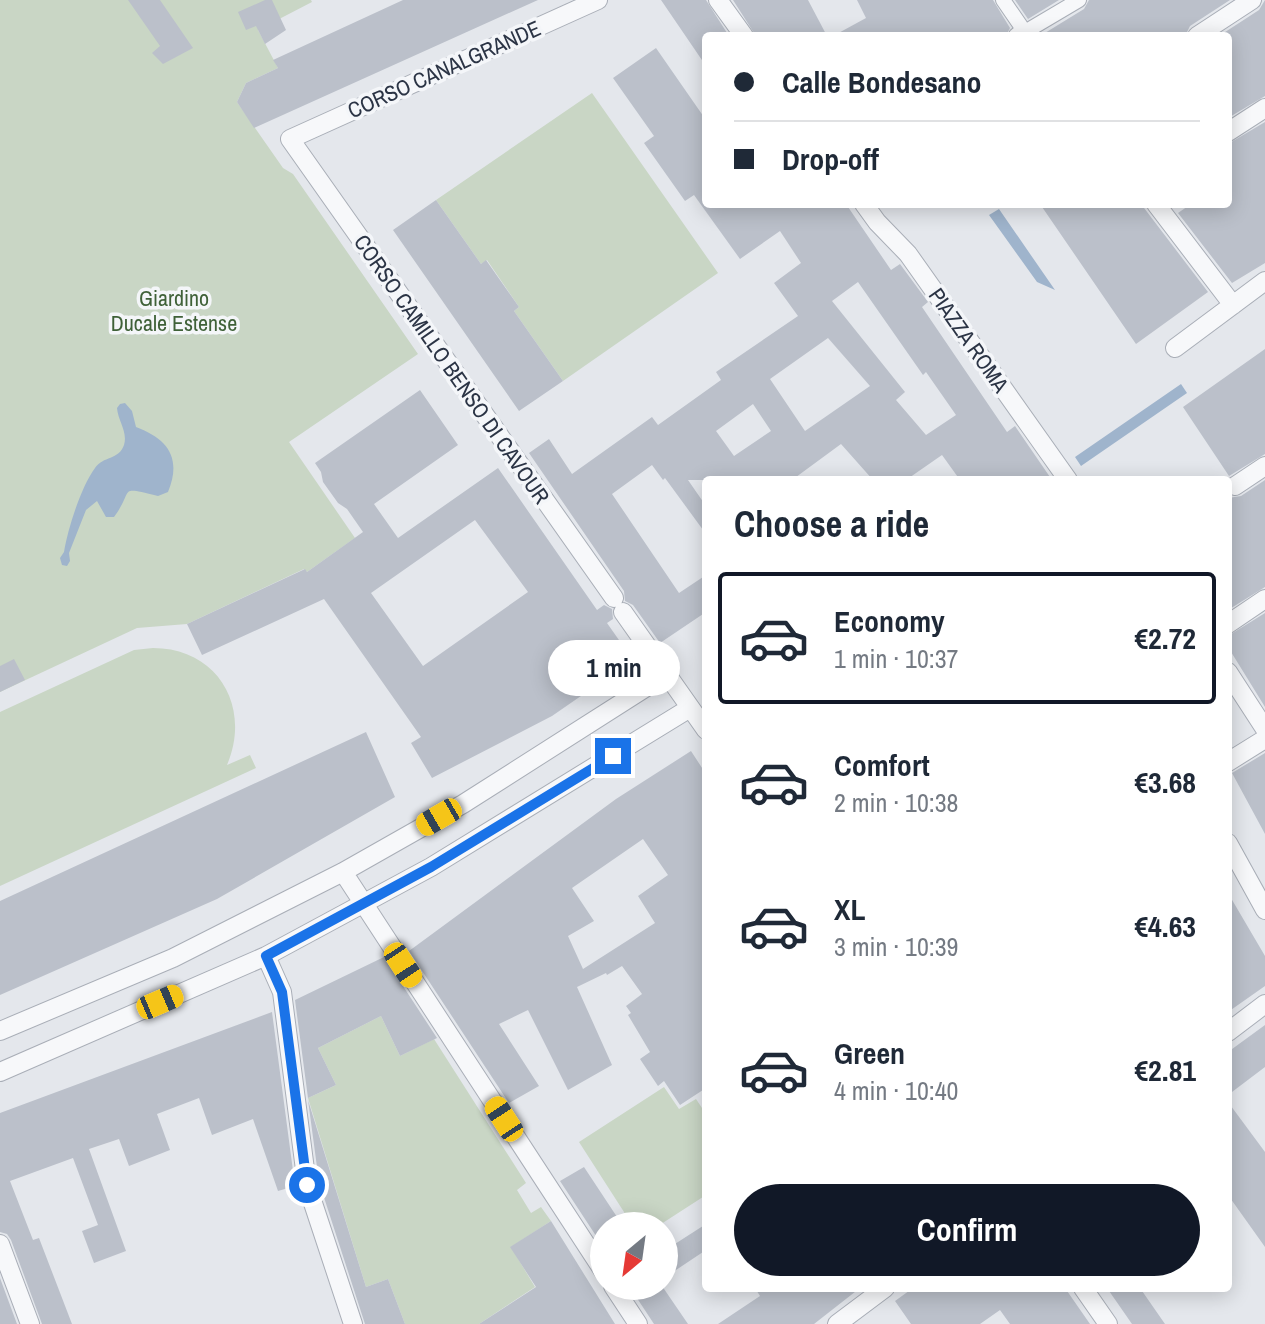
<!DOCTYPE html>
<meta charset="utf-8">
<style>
:root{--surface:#fff;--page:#f6f6f7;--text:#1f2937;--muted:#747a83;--line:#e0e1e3;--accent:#111827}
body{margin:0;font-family:"Archivo Narrow",sans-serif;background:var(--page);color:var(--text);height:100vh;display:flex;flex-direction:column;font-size:30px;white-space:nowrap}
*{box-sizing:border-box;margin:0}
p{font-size:26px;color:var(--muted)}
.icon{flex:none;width:44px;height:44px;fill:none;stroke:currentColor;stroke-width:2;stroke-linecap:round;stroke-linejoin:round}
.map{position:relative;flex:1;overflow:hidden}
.side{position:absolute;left:702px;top:476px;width:530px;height:816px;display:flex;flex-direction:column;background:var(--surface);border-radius:8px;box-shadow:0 4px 20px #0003}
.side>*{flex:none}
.hud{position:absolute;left:702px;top:32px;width:530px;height:176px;border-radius:8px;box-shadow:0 4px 20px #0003;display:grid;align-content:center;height:176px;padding:0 32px;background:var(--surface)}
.needle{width:52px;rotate:209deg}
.fabs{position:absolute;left:590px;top:1212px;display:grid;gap:16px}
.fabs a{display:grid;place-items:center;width:88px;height:88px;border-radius:50%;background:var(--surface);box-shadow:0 4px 20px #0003;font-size:40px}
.end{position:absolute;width:36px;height:36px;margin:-18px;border:10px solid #1a73e8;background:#fff;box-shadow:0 0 0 4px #fff}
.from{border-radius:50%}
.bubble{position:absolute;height:56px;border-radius:28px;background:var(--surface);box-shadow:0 4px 20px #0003;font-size:26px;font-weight:700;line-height:56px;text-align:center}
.car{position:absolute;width:24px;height:48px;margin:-24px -12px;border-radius:10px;box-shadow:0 0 6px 2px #0007;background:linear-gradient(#f5c518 24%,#345 0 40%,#f5c518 0 76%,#345 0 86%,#f5c518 0)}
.hud b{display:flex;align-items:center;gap:28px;height:76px;font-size:30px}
.hud b+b{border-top:2px solid var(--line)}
.hud i{width:20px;height:20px;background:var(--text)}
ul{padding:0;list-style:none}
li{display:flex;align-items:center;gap:24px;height:132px;margin:0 16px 12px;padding:0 16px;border:4px solid transparent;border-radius:8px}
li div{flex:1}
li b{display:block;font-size:30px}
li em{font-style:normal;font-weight:700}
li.current{border-color:var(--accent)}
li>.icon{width:72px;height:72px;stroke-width:1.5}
h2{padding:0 32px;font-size:36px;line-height:96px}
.button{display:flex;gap:16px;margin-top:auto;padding:16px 32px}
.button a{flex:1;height:92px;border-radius:48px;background:var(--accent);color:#fff;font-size:32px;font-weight:700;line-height:92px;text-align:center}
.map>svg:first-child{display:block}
.green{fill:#c9d6c5}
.water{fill:#9fb4cc}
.building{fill:#bbc0ca;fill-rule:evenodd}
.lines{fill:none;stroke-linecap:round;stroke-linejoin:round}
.pedestrian-casing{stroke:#a9aeb7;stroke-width:16}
.minor-casing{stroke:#a9aeb7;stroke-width:20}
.pedestrian{stroke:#f7f8fa;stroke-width:14}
.minor{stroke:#f7f8fa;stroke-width:18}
.route{stroke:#1a73e8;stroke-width:10}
.labels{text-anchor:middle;stroke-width:7;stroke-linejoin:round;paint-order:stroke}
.street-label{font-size:22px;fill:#2b3445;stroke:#f4f6f9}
.park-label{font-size:22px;fill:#3f6138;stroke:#f4f6f9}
</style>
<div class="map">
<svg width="1265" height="1324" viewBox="0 0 1265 1324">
<rect width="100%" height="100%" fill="#e4e7ec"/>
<path class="green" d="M0,0H311L312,2L258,30L278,68L246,83L237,102L283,168L293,174L418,354L289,442L355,538L307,572L304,569L187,624L137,628L0,692Z
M592,93L718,273L563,381L514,311L519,307L487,260L481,264L436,200Z
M153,648C217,648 252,706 227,765L250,755L256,768L0,886V712L134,650Z
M381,1016L400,1056L434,1039L526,1183L517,1190L531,1213L541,1207L551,1221L511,1247L535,1287L479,1324H405L388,1279L366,1287L308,1098L336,1085L318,1048Z
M664,1087L679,1109L696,1099L706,1114V1195L658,1226H633L579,1142Z"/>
<path class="water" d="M999,209L1055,290L1037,282L989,215Z
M1181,384L1187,393L1081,466L1075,457Z
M125,403L132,411L136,427C168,439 182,458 168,492L158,496C116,486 135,489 114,517H106L97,501L86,510L69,553L70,561L67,566L62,565L60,558L64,552C68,528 81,487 95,468C103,456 119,460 124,445C128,432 118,421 117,408L120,404Z"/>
<path class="building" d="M128,0H160L193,48L163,64L152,53L160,46Z
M265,0H272L286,30L265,44L256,26L246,30L238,12Z
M403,0H538L254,128L237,102L246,83L278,68L273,60Z
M661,0H706L729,36H706V66Z
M733,0H808L827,36H756Z
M857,0H993L1010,28L1006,36H833L866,18Z
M1015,0H1059L1028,19Z
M1089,0H1230L1190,26L1185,36H1040L1084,9Z
M1265,0V96L1228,118V36H1219L1259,10Z
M656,48L706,120V204H846L891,270L900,264L928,302L922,307L1007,432L1015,426L1052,480H960L942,455L906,480H873L841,444L792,480H688L706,506V534L665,478L663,480L652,465L612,494L679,593L706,575V612L660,643L633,605L625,601L624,591L529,453L549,439L572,474L652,417L658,425L721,380L716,372L798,316L774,283L801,263L780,231L740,259L694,195L685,201L644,143L654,136L613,78ZM858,282L923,375L926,372L956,415L926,435L896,400L905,392L832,301ZM828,338L870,386L805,431L770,379ZM753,404L771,431L734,456L716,431Z
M1265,122V263L1232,283L1178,213L1191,204H1228V144Z
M436,200L481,264L486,260L519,307L514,311L563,381L519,411L393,230Z
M1040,204H1141L1208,292L1136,344Z
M1265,349V454L1229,476L1183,407Z
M420,390L458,445L374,504L398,538L498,468L597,610L604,605L612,609L613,619L607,623L633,660L552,716L432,778L411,743L421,737L324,599L202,655L187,624L305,569L307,572L363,532L347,509L338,503L323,482L321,472L315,463ZM475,520L528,592L423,666L371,593Z
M1265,480V587L1228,610V498L1241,496Z
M1265,613V707L1228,647V636Z
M14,659L25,680L0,692V666Z
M366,732L395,797L217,899L0,995V901Z
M691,751L706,774V1088L680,1105L664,1081L658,1086L640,1059L650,1052L628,1015L631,1013L626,1006L642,994L622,966L607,975L606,973L577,987L612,1065L568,1090L528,1010L499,1024L539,1086L509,1103L409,951L616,799ZM643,839L668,875L638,896L655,923L583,969L568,936L594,921L572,888Z
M1265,753V834L1232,773Z
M1228,893L1265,956V986L1228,1012Z
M384,957L437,1038L400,1056L381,1016L318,1048L336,1085L308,1098L295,1000Z
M272,1012L295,1186L278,1191L253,1119L212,1135L199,1098L157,1114L170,1150L129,1166L119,1139L89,1149L126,1251L94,1263L82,1231L98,1225L73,1158L10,1181L33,1240L39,1238L72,1324H42L11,1240L7,1234L0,1232V1113Z
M1265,1025V1067L1228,1095V1052Z
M308,1100L366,1287L388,1279L405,1324H365L319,1182Z
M1228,1102L1265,1152V1247L1228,1195Z
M584,1167L623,1226H604V1248L560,1181Z
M551,1221L615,1324H479L536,1287L510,1247Z
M706,1224V1250L664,1278V1251Z
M0,1278L17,1324H0Z
M629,1286H662L688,1324H654Z
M755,1288H860L814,1324H718L760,1296Z
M913,1288H1065L1090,1324H1010L1000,1310L980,1324H911L895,1301Z
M1107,1288H1140L1165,1324H1132Z"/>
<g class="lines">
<defs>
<path id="pedestrian" d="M1003,0L1025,32L1079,0"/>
<path id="minor" d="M598,0L290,139L614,598
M718,0L744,36
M1018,36L1025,32L1028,36
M1197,36L1252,0
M1228,132L1265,108
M864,204L877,222L908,254L1068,480
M1156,204L1233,305
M1175,348L1265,281
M1235,486L1265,466
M623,612L706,730
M1228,624L1265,599
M1228,672L1265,729
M1228,762L1265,739
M1228,843L1265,910
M343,872L604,1272
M266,956L282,992L307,1185L353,1324
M0,1031L173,958L343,872L463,804L667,674
M1228,1032L1265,1004
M0,1072L266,956L431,867L690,708
M0,1244L30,1324
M613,1286L638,1324
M1083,1288L1108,1324
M837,1324L885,1288"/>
</defs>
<use href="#pedestrian" class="pedestrian-casing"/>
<use href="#minor" class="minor-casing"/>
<use href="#pedestrian" class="pedestrian"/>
<use href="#minor" class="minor"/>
</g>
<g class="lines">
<path class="route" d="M307,1185L282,992L266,956L431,867L613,756"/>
</g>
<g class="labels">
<g class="street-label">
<text transform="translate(444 69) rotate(-24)" y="8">CORSO CANALGRANDE</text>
<text transform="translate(969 340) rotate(55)" y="8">PIAZZA ROMA</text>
<text transform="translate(452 369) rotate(55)" y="8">CORSO CAMILLO BENSO DI CAVOUR</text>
</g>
<g class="park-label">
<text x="174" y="306">Giardino<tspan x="174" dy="25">Ducale Estense</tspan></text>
</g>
</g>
</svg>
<div class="fabs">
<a><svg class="needle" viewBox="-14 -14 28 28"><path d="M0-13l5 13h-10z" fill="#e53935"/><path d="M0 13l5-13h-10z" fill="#747a83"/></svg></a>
</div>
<i class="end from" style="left:307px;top:1185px"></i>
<i class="end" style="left:613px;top:756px"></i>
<div class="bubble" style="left:548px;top:640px;width:132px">1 min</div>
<i class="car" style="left:439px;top:817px;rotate:240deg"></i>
<i class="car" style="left:403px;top:965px;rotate:147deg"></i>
<i class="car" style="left:160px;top:1002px;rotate:67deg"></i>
<i class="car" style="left:504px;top:1119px;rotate:327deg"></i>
<div class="hud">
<b><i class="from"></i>Calle Bondesano</b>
<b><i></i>Drop-off</b>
</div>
<section class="side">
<h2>Choose a ride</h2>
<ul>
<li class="current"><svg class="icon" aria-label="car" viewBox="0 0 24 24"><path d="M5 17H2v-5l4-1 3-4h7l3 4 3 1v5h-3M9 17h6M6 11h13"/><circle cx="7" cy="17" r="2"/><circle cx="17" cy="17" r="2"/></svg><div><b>Economy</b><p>1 min · 10:37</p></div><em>€2.72</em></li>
<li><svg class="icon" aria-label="car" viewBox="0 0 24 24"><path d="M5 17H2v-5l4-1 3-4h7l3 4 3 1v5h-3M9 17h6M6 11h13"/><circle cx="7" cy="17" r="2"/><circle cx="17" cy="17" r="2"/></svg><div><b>Comfort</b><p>2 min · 10:38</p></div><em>€3.68</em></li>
<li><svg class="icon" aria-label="car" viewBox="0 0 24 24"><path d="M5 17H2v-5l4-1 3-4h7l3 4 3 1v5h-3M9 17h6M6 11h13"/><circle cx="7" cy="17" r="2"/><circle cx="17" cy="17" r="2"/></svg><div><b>XL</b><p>3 min · 10:39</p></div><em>€4.63</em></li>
<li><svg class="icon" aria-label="car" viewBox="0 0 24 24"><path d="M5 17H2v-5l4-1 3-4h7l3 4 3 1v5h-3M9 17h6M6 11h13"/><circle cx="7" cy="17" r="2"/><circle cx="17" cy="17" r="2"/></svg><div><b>Green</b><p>4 min · 10:40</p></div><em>€2.81</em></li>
</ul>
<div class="button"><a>Confirm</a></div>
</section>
</div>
